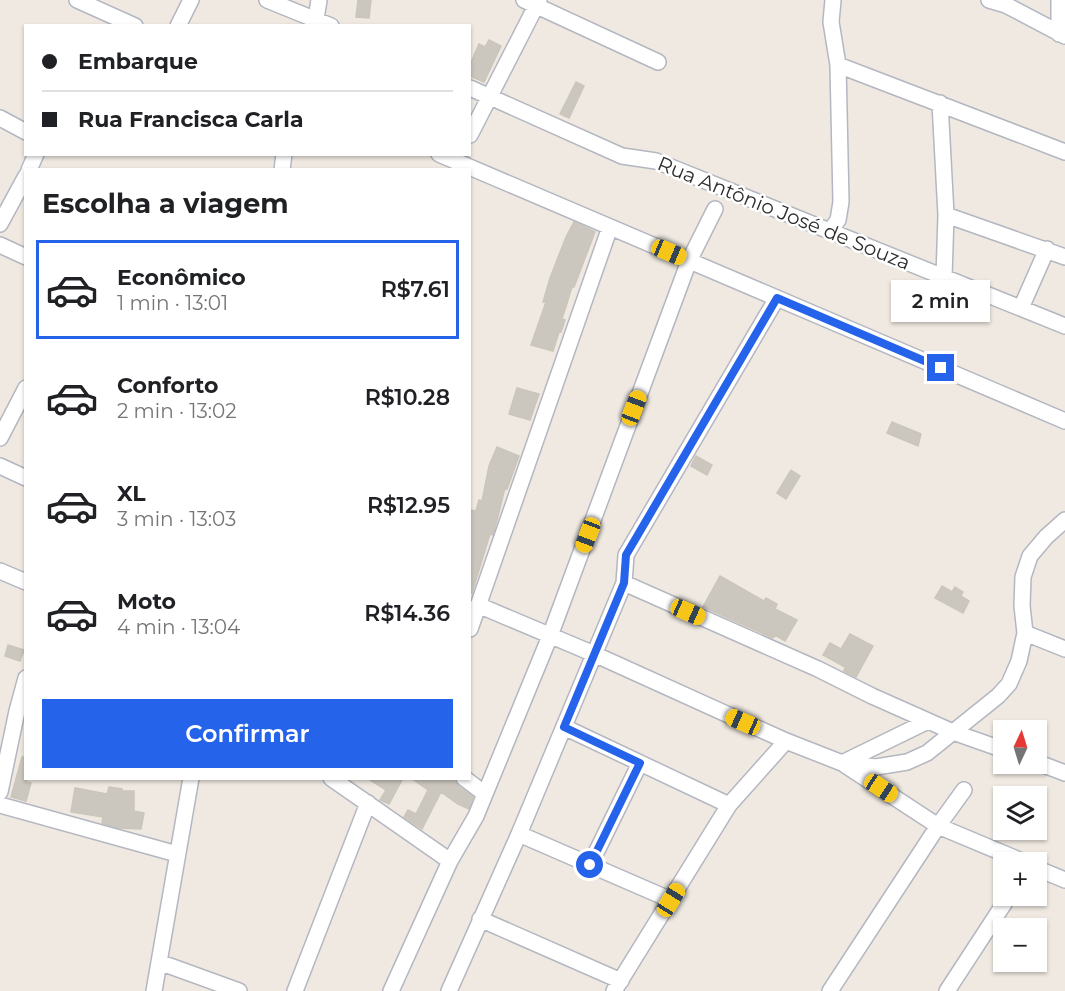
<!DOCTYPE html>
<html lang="pt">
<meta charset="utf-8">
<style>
:root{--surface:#fff;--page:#f6f6f6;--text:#202124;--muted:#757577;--line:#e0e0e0;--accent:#2563eb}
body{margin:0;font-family:Montserrat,sans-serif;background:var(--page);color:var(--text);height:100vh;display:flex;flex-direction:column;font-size:22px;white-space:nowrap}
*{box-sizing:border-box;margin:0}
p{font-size:20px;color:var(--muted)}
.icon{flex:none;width:33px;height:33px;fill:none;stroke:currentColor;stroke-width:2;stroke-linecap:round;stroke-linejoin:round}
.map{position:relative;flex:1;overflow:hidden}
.drawer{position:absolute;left:24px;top:168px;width:447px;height:612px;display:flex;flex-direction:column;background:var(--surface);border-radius:0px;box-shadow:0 2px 4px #0004}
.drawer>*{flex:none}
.top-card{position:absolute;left:24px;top:24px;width:447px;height:132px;border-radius:0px;box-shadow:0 2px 4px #0004;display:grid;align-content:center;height:132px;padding:0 18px;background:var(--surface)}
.needle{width:39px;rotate:4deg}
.buttons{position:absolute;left:993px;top:720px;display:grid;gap:12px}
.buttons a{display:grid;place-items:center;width:54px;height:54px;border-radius:0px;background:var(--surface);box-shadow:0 2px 4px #0004;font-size:30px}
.end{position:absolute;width:27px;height:27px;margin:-14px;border:8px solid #2563eb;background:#fff;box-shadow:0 0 0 3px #fff}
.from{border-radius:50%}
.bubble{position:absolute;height:42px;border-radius:0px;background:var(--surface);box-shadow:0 2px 4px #0004;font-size:20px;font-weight:600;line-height:42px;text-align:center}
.car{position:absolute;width:18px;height:36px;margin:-18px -9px;border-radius:8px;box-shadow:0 0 4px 2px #0007;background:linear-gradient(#f5c518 24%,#345 0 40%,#f5c518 0 76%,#345 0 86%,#f5c518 0)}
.top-card b{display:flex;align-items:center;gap:21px;height:57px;font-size:22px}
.top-card b+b{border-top:2px solid var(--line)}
.top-card i{width:15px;height:15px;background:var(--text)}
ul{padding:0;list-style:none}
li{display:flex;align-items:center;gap:18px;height:99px;margin:0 12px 9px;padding:0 6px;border:3px solid transparent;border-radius:0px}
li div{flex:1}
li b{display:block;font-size:22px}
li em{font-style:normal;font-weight:600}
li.selected{border-color:var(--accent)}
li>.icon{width:54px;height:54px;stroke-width:1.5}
h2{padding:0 18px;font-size:27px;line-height:72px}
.button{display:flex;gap:12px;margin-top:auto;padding:12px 18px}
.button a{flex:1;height:69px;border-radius:0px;background:var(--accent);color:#fff;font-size:24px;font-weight:600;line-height:69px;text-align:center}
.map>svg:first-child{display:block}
.building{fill:#cbc7bf;stroke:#cbc5ba;stroke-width:1.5}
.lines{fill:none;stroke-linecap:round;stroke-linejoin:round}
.minor-casing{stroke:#b4b7c1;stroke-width:18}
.minor{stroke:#fff;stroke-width:15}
.route{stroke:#2563eb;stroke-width:8}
.labels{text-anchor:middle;stroke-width:5;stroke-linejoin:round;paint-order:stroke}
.street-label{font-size:20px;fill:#2e2e2e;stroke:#fff}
</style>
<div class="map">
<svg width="1065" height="991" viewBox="0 0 1065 991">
<rect width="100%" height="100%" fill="#efe9e1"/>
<path class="building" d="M358,0H371L369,18L356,17Z
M489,40L501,46L484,82L470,76V65L479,44L485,47Z
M576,82L584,86L569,118L560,114Z
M574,222L595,232L574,287H572L562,319L565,320L561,332H559L553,351L531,345L546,302H543L550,278L566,237Z
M517,388L539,394L530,420L509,414Z
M892,422L921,434L918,446L887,433Z
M497,447L519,456L507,489L505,488L496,524L493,535L490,534L472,593H470V510L476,511L479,500L482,501L489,466Z
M696,456L712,465L707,475L691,466Z
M791,470L800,476L786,499L777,493Z
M720,576L764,601L766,598L777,604L775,609L797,620L785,641L775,635L773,638L703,607Z
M942,586L952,592L955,587L963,592L961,596L969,601L963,613L935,598Z
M850,634L873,646L856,677L844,671L845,667L823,655L830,643L841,649Z
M8,645L24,650L20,661L5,656Z
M22,757H26V782L31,783L26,801L11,797Z
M367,778H403L389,804L380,800L386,790Z
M411,778H454L458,786L473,797L469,809L458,804L441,792L422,829L404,817L408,810L416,814L428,790Z
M109,787L122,789V791H134V811L144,813L141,829L118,828L102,823L103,817L71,812L75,788L107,794Z"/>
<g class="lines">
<defs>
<path id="minor" d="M77,0L135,26
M267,0L331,26
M524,0L658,62
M989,0L1006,5L1065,36
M1059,0V34
M316,19L319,0
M178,26L191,0
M838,65L1065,152
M470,88L622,156L656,161L1065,326
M940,103L946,215L944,277
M0,118L26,132
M470,135L539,0
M439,154L1065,421
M29,170L36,154
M282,170L284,154
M946,215L1065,257
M0,224L26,176
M830,231L838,220L841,202L838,65L831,22L833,0
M0,245L26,257
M1021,308L1047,249
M0,438L26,388
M0,466L26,478
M0,571L26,582
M624,583L818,669L872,696L953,732L1004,750
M478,605L594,654L786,741L842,763L876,767L907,762L927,753L998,696L1009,684L1019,661L1025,633L1022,606L1023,577L1030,556L1046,537L1065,520
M470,629L610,227
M1025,633L1065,649
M564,727L729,805
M1036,762L1065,773
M842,763L928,721
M845,765L938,826L1024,862
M331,778L450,861
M464,778L485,794
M0,792L17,711L26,678
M0,805L177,854
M519,834L671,900
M590,865L640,763
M1036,868L1065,880
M480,919L621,981
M159,962L239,991
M154,991L191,778
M295,991L368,803
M391,991L450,861L476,816L485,794L550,636L689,261L715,209
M449,991L519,834L624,583L626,555L777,298
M614,991L729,805L786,741
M830,991L938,826L964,790
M947,991L1009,896"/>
</defs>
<use href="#minor" class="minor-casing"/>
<use href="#minor" class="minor"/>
</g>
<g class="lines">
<path class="route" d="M590,865L640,763L564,727L624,583L626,555L777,298L941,368"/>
</g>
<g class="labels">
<g class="street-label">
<text transform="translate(784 213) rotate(22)" y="7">Rua Antônio José de Souza</text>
</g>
</g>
</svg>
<div class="buttons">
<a><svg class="needle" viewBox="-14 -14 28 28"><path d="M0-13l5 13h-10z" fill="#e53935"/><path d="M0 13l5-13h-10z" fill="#757577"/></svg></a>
<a><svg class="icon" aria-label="layers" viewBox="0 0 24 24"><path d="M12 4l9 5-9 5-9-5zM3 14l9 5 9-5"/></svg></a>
<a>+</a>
<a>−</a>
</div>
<i class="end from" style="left:590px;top:865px"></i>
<i class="end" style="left:941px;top:368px"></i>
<div class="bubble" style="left:891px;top:280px;width:99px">2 min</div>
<i class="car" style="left:669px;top:252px;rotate:113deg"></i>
<i class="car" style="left:634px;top:408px;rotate:21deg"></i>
<i class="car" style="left:588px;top:535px;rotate:201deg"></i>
<i class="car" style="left:688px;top:612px;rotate:114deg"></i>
<i class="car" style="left:743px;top:722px;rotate:294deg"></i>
<i class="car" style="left:881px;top:788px;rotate:123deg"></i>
<i class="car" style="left:671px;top:900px;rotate:32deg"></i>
<div class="top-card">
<b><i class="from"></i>Embarque</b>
<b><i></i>Rua Francisca Carla</b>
</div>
<section class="drawer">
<h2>Escolha a viagem</h2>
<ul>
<li class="selected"><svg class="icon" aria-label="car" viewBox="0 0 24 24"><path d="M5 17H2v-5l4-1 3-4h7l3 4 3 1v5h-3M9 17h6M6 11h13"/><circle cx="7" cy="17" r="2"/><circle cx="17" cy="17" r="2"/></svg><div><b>Econômico</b><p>1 min · 13:01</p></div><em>R$7.61</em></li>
<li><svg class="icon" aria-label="car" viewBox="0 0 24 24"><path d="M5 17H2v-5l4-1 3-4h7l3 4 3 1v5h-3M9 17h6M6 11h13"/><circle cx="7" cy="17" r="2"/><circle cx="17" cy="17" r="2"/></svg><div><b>Conforto</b><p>2 min · 13:02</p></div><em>R$10.28</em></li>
<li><svg class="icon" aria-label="car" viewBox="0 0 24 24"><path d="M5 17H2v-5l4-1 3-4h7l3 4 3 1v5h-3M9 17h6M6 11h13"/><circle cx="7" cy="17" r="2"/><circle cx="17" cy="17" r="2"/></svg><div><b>XL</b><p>3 min · 13:03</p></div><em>R$12.95</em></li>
<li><svg class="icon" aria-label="car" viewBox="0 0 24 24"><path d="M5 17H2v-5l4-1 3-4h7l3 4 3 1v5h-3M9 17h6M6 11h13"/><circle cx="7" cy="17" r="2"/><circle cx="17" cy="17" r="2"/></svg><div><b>Moto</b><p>4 min · 13:04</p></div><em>R$14.36</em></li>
</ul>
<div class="button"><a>Confirmar</a></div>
</section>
</div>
